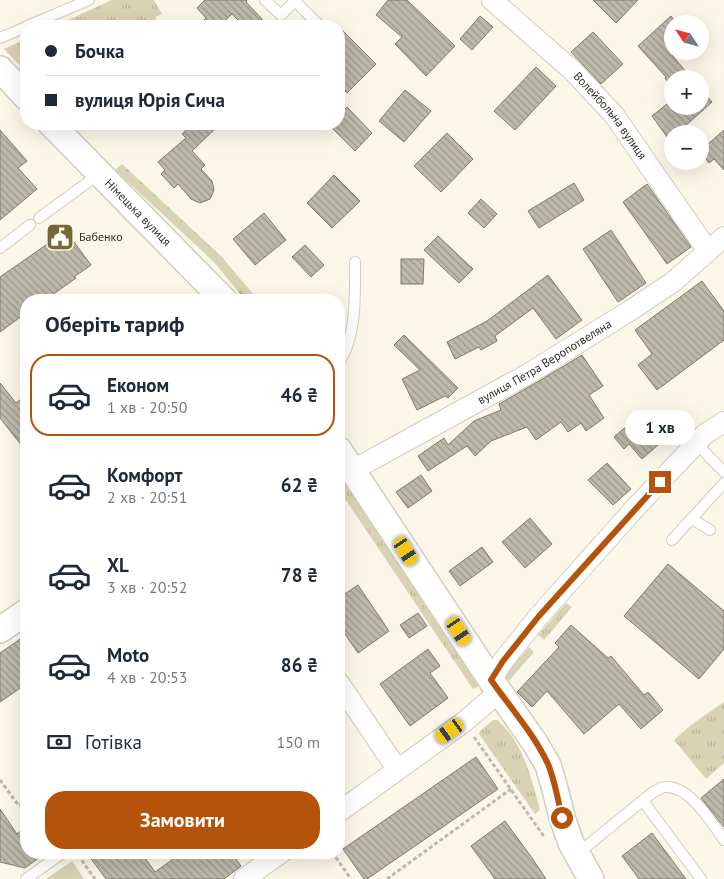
<!DOCTYPE html>
<html lang="uk">
<meta charset="utf-8">
<style>
:root{--surface:#fff;--page:#f2f2f3;--text:#1f2937;--muted:#747a83;--line:#e0e1e3;--accent:#b45309}
body{margin:0;font-family:"PT Sans",sans-serif;background:var(--page);color:var(--text);height:100vh;display:flex;flex-direction:column;font-size:19px;white-space:nowrap}
*{box-sizing:border-box;margin:0}
p{font-size:16px;color:var(--muted)}
.icon{flex:none;width:28px;height:28px;fill:none;stroke:currentColor;stroke-width:2;stroke-linecap:round;stroke-linejoin:round}
.map{position:relative;flex:1;overflow:hidden}
.drawer{position:absolute;left:20px;top:294px;width:325px;height:565px;display:flex;flex-direction:column;background:var(--surface);border-radius:20px;box-shadow:0 5px 20px #0002}
.drawer>*{flex:none}
.banner{position:absolute;left:20px;top:20px;width:325px;height:110px;border-radius:20px;box-shadow:0 5px 20px #0002;display:grid;align-content:center;height:110px;padding:0 25px;background:var(--surface)}
.needle{width:32px;rotate:306deg}
.tools{position:absolute;left:664px;top:15px;display:grid;gap:10px}
.tools a{display:grid;place-items:center;width:45px;height:45px;border-radius:50%;background:var(--surface);box-shadow:0 5px 20px #0002;font-size:25px}
.end{position:absolute;width:22px;height:22px;margin:-11px;border:6px solid #b45309;background:#fff;box-shadow:0 0 0 2px #fff}
.from{border-radius:50%}
.bubble{position:absolute;height:35px;border-radius:18px;background:var(--surface);box-shadow:0 5px 20px #0002;font-size:16px;font-weight:700;line-height:35px;text-align:center}
.car{position:absolute;width:15px;height:30px;margin:-15px -8px;border-radius:6px;box-shadow:0 0 4px 1px #0007;background:linear-gradient(#f5c518 24%,#345 0 40%,#f5c518 0 76%,#345 0 86%,#f5c518 0)}
.banner b{display:flex;align-items:center;gap:18px;height:48px;font-size:19px}
.banner b+b{border-top:1px solid var(--line)}
.banner i{width:12px;height:12px;background:var(--text)}
ul{padding:0;list-style:none}
li{display:flex;align-items:center;gap:15px;height:82px;margin:0 10px 8px;padding:0 15px;border:2px solid transparent;border-radius:20px}
li div{flex:1}
li b{display:block;font-size:19px}
li em{font-style:normal;font-weight:700}
li.selected{border-color:var(--accent)}
li>.icon{width:45px;height:45px;stroke-width:1.5}
h2{padding:0 25px;font-size:22px;line-height:60px}
.pay{display:flex;align-items:center;gap:12px;height:55px;padding:0 25px;font-size:19px}
.pay p{margin-inline-start:auto}
.cta{display:flex;gap:10px;margin-top:auto;padding:10px 25px}
.cta a{flex:1;height:58px;border-radius:20px;background:var(--accent);color:#fff;font-size:20px;font-weight:700;line-height:58px;text-align:center}
.map>svg:first-child{display:block}
.grass{fill:url(#grass-tufts)}
.forest{fill:url(#forest-firs)}
.park{fill:#dad2b4}
.building{fill:url(#building-back-hatch);stroke:#7f7c6f}
.lines{fill:none;stroke-linecap:round;stroke-linejoin:round}
.service-casing{stroke:#d1cec0;stroke-width:12}
.minor-casing{stroke:#d1cec0;stroke-width:22}
.tertiary-casing{stroke:#d1cec0;stroke-width:28}
.path{stroke:#bdb9ae;stroke-width:3;stroke-dasharray:4 2.5;stroke-linecap:butt}
.service{stroke:#fff;stroke-width:10}
.minor{stroke:#fff;stroke-width:20}
.tertiary{stroke:#fff;stroke-width:25}
.route{stroke:#b45309;stroke-width:6}
.labels{text-anchor:middle;stroke-width:4.5;stroke-linejoin:round;paint-order:stroke}
.street-label{font-size:12px;fill:#302e29;stroke:#faf6e8}
.poi-label{font-size:12px;fill:#302e29;stroke:#faf6e8;text-anchor:start}
</style>
<div class="map">
<svg width="724" height="879" viewBox="0 0 724 879">
<defs>
<pattern id="grass-tufts" width="24" height="20" patternUnits="userSpaceOnUse" patternTransform="scale(1.25)"><rect width="24" height="20" fill="#dad2b4"/><path d="M3 7l-1-3M5 7V3M7 7l1-3M15 17l-1-3M17 17v-4M19 17l1-3" fill="none" stroke="#bbb59b"/></pattern>
<pattern id="forest-firs" width="22" height="20" patternUnits="userSpaceOnUse" patternTransform="scale(1.25)"><rect width="22" height="20" fill="#dad2b4"/><path d="M5 1l3.5 6h-7zM16 11l3.5 6h-7z" fill="#bbb59b"/></pattern>
<pattern id="building-back-hatch" width="6" height="6" patternUnits="userSpaceOnUse" patternTransform="scale(1.25)"><rect width="6" height="6" fill="#bdbaac"/><path d="M-1 5l2 2M0 0l6 6M5-1l2 2" fill="none" stroke="#9a988c"/></pattern>
</defs>
<rect width="100%" height="100%" fill="#faf6e8"/>
<path class="grass" d="M112,0H154L162,14L156,17L155,26H55Z
M26,39V72L4,49Z
M344,471L484,683L473,689L339,490V473Z
M566,603L572,607L544,640L538,635Z
M529,647L534,652L506,684L501,680Z
M724,702V763L706,779L674,740L691,725Z
M493,720H497C523,742 532,779 540,810L535,814L479,734L480,731Z"/>
<path class="forest" d="M122,164L221,256L258,300H245L214,262L115,170Z"/>
<path class="park" d="M72,861L84,879H46Z"/>
<path class="building" d="M205,0H247L246,2L262,19L254,26H244L232,14L219,26H197L206,18L197,8Z
M388,0H407L455,46L426,76L395,44L402,37L376,15Z
M593,0H638L616,23Z
M480,16L493,27L472,50L460,39Z
M671,16L677,24H672V51H676L672,55L692,79H672V87L665,78L666,77L638,46Z
M339,27L376,64L347,93L339,84Z
M593,32L623,64L601,84L571,52Z
M536,67L556,86L515,130L494,111Z
M700,88L712,102L683,128L685,131L680,134H672V140L670,141L652,116L672,100V106H700Z
M405,90L431,111L404,142L379,121Z
M347,107L372,133L355,151L329,125L331,124H339V116Z
M193,124H220L192,151L205,165L201,169L212,181L213,185L214,190L210,199L200,203L191,199L178,184L174,188L161,174L165,170L158,162L186,138L182,134Z
M0,130L27,161L18,168L37,189L0,220Z
M724,130V170L714,159L709,163L700,151Z
M447,133L473,159L441,192L414,166Z
M334,175L360,201L332,228L307,203Z
M574,183L584,200L539,228L528,211Z
M647,184L691,247L667,264L623,202Z
M481,199L497,214L484,228L468,213Z
M264,213L286,240L255,265L233,239Z
M611,230L646,283L618,302L583,249Z
M66,231L91,265L74,277L76,278L45,300H26V313L0,332V277Z
M438,236L473,269L459,283L424,250Z
M305,245L324,265L311,277L292,257Z
M401,259H424L423,284H401Z
M548,275L582,320L556,339L533,308L495,336L497,341L481,350L479,347L455,359L447,342L487,321Z
M702,281L724,311V340L657,390L638,365L652,354L635,330Z
M404,335L458,388L448,398L445,396L417,410L402,379L420,370L394,345Z
M582,355L603,386L589,395L604,418L586,431L581,423L568,432L561,422L536,440L527,427L491,441L475,456L467,446L428,471L418,456L444,438L448,445L474,421L501,410L499,404L534,384Z
M0,383L16,403L26,395V451L0,418Z
M644,411L667,437L642,459L629,444L624,449L614,437Z
M607,463L631,489L613,505L588,480Z
M421,475L432,491L408,508L396,492Z
M530,518L552,544L525,568L502,542Z
M482,547L493,562L460,586L449,571Z
M668,564L724,611V649L699,679L624,616Z
M358,585L389,631L358,653L345,634L339,637V598Z
M418,613L427,626L409,638L400,625Z
M571,625L608,658L611,656L644,695L648,692L663,710L641,729L619,704L584,734L547,691L532,707L517,692L559,647L555,643Z
M26,635V684L0,702V653Z
M428,649L440,666L430,673L448,698L410,726L380,684Z
M476,757L498,789L367,879H364L343,849Z
M724,779V827L701,798Z
M0,809L17,834L26,827V852H47L25,868L0,862Z
M505,821L532,858L546,879H495L471,846Z
M652,833L686,879H639L622,856Z
M86,852H141L155,872L183,852H231L241,866L224,879H106Z"/>
<g class="lines">
<defs>
<path id="service" d="M265,0L281,15L295,1L320,26
M27,26L89,0
M0,38L26,27
M39,218L99,174
M0,248L30,225
M339,362C357,337 355,292 355,262
M696,443L724,472
M692,519L710,530
M672,540L724,483
M643,801L701,879
M577,854L652,793C657,790 661,787 666,787C690,786 712,823 724,840
M26,879L64,852"/>
<g id="minor">
<path id="s1" d="M492,0L573,71L614,115L708,251"/>
<path id="s2" d="M353,470L528,374L631,310L673,282L724,237"/>
<path d="M491,680L503,661L539,616L636,507L705,434L724,422"/>
<path d="M339,683L397,769"/>
<path d="M339,812L464,722L499,692"/>
<path d="M244,879L282,852"/>
</g>
<g id="tertiary">
<path d="M0,69L26,97"/>
<path id="s3" d="M51,124L224,300"/>
<path d="M339,450L491,680L535,743L548,765L555,789L562,817L571,843L591,879"/>
<path d="M0,630L26,612"/>
</g>
</defs>
<use href="#service" class="service-casing"/>
<use href="#minor" class="minor-casing"/>
<use href="#tertiary" class="tertiary-casing"/>
<path class="path" d="M474,737L545,838
M0,780L19,806L26,801
M332,852L351,879
M78,855L95,879
M387,879L511,789"/>
<use href="#service" class="service"/>
<use href="#minor" class="minor"/>
<use href="#tertiary" class="tertiary"/>
</g>
<g class="lines">
<path class="route" d="M562,818C558,800 555,781 548,764C534,734 510,707 491,680L503,661L539,616L660,482"/>
</g>
<defs>
<symbol id="civic-square" viewBox="-11 -11 22 22"><rect x="-9" y="-9" width="18" height="18" rx="4" fill="#756835" stroke="#faf6e8"/><path d="M-.6-6.5H3V-4.5H.6V-3L4-1V1h2V6H-6V1h2V-1L-.6-3ZM-1.2 2.5V6h2.4V2.5Z" fill="#fff"/></symbol>
</defs>
<g fill-rule="evenodd">
<use href="#civic-square" x="44" y="221" width="32" height="32"/>
</g>
<g class="labels">
<g class="street-label">
<text dy="4" stroke="none"><textPath href="#s1" startOffset="166">Волейбольна вулиця</textPath></text>
<text dy="4" stroke="none"><textPath href="#s3" startOffset="124">Німецька вулиця</textPath></text>
<text dy="4" stroke="none"><textPath href="#s2" startOffset="220">вулиця Петра Веропотвеляна</textPath></text>
</g>
<g class="poi-label">
<text x="79" y="241">Бабенко</text>
</g>
</g>
</svg>
<div class="tools">
<a><svg class="needle" viewBox="-14 -14 28 28"><path d="M0-13l5 13h-10z" fill="#e53935"/><path d="M0 13l5-13h-10z" fill="#747a83"/></svg></a>
<a>+</a>
<a>−</a>
</div>
<i class="end from" style="left:562px;top:818px"></i>
<i class="end" style="left:660px;top:482px"></i>
<div class="bubble" style="left:625px;top:410px;width:70px">1 хв</div>
<i class="car" style="left:406px;top:551px;rotate:147deg"></i>
<i class="car" style="left:459px;top:631px;rotate:147deg"></i>
<i class="car" style="left:450px;top:731px;rotate:235deg"></i>
<div class="banner">
<b><i class="from"></i>Бочка</b>
<b><i></i>вулиця Юрія Сича</b>
</div>
<section class="drawer">
<h2>Оберіть тариф</h2>
<ul>
<li class="selected"><svg class="icon" aria-label="car" viewBox="0 0 24 24"><path d="M5 17H2v-5l4-1 3-4h7l3 4 3 1v5h-3M9 17h6M6 11h13"/><circle cx="7" cy="17" r="2"/><circle cx="17" cy="17" r="2"/></svg><div><b>Економ</b><p>1 хв · 20:50</p></div><em>46 ₴</em></li>
<li><svg class="icon" aria-label="car" viewBox="0 0 24 24"><path d="M5 17H2v-5l4-1 3-4h7l3 4 3 1v5h-3M9 17h6M6 11h13"/><circle cx="7" cy="17" r="2"/><circle cx="17" cy="17" r="2"/></svg><div><b>Комфорт</b><p>2 хв · 20:51</p></div><em>62 ₴</em></li>
<li><svg class="icon" aria-label="car" viewBox="0 0 24 24"><path d="M5 17H2v-5l4-1 3-4h7l3 4 3 1v5h-3M9 17h6M6 11h13"/><circle cx="7" cy="17" r="2"/><circle cx="17" cy="17" r="2"/></svg><div><b>XL</b><p>3 хв · 20:52</p></div><em>78 ₴</em></li>
<li><svg class="icon" aria-label="car" viewBox="0 0 24 24"><path d="M5 17H2v-5l4-1 3-4h7l3 4 3 1v5h-3M9 17h6M6 11h13"/><circle cx="7" cy="17" r="2"/><circle cx="17" cy="17" r="2"/></svg><div><b>Moto</b><p>4 хв · 20:53</p></div><em>86 ₴</em></li>
</ul>
<div class="pay"><svg class="icon" aria-label="cash" viewBox="0 0 24 24"><path d="M3 7h18v10H3z"/><circle cx="12" cy="12" r="2"/></svg>Готівка<p>150 m</p></div>
<div class="cta"><a>Замовити</a></div>
</section>
</div>
